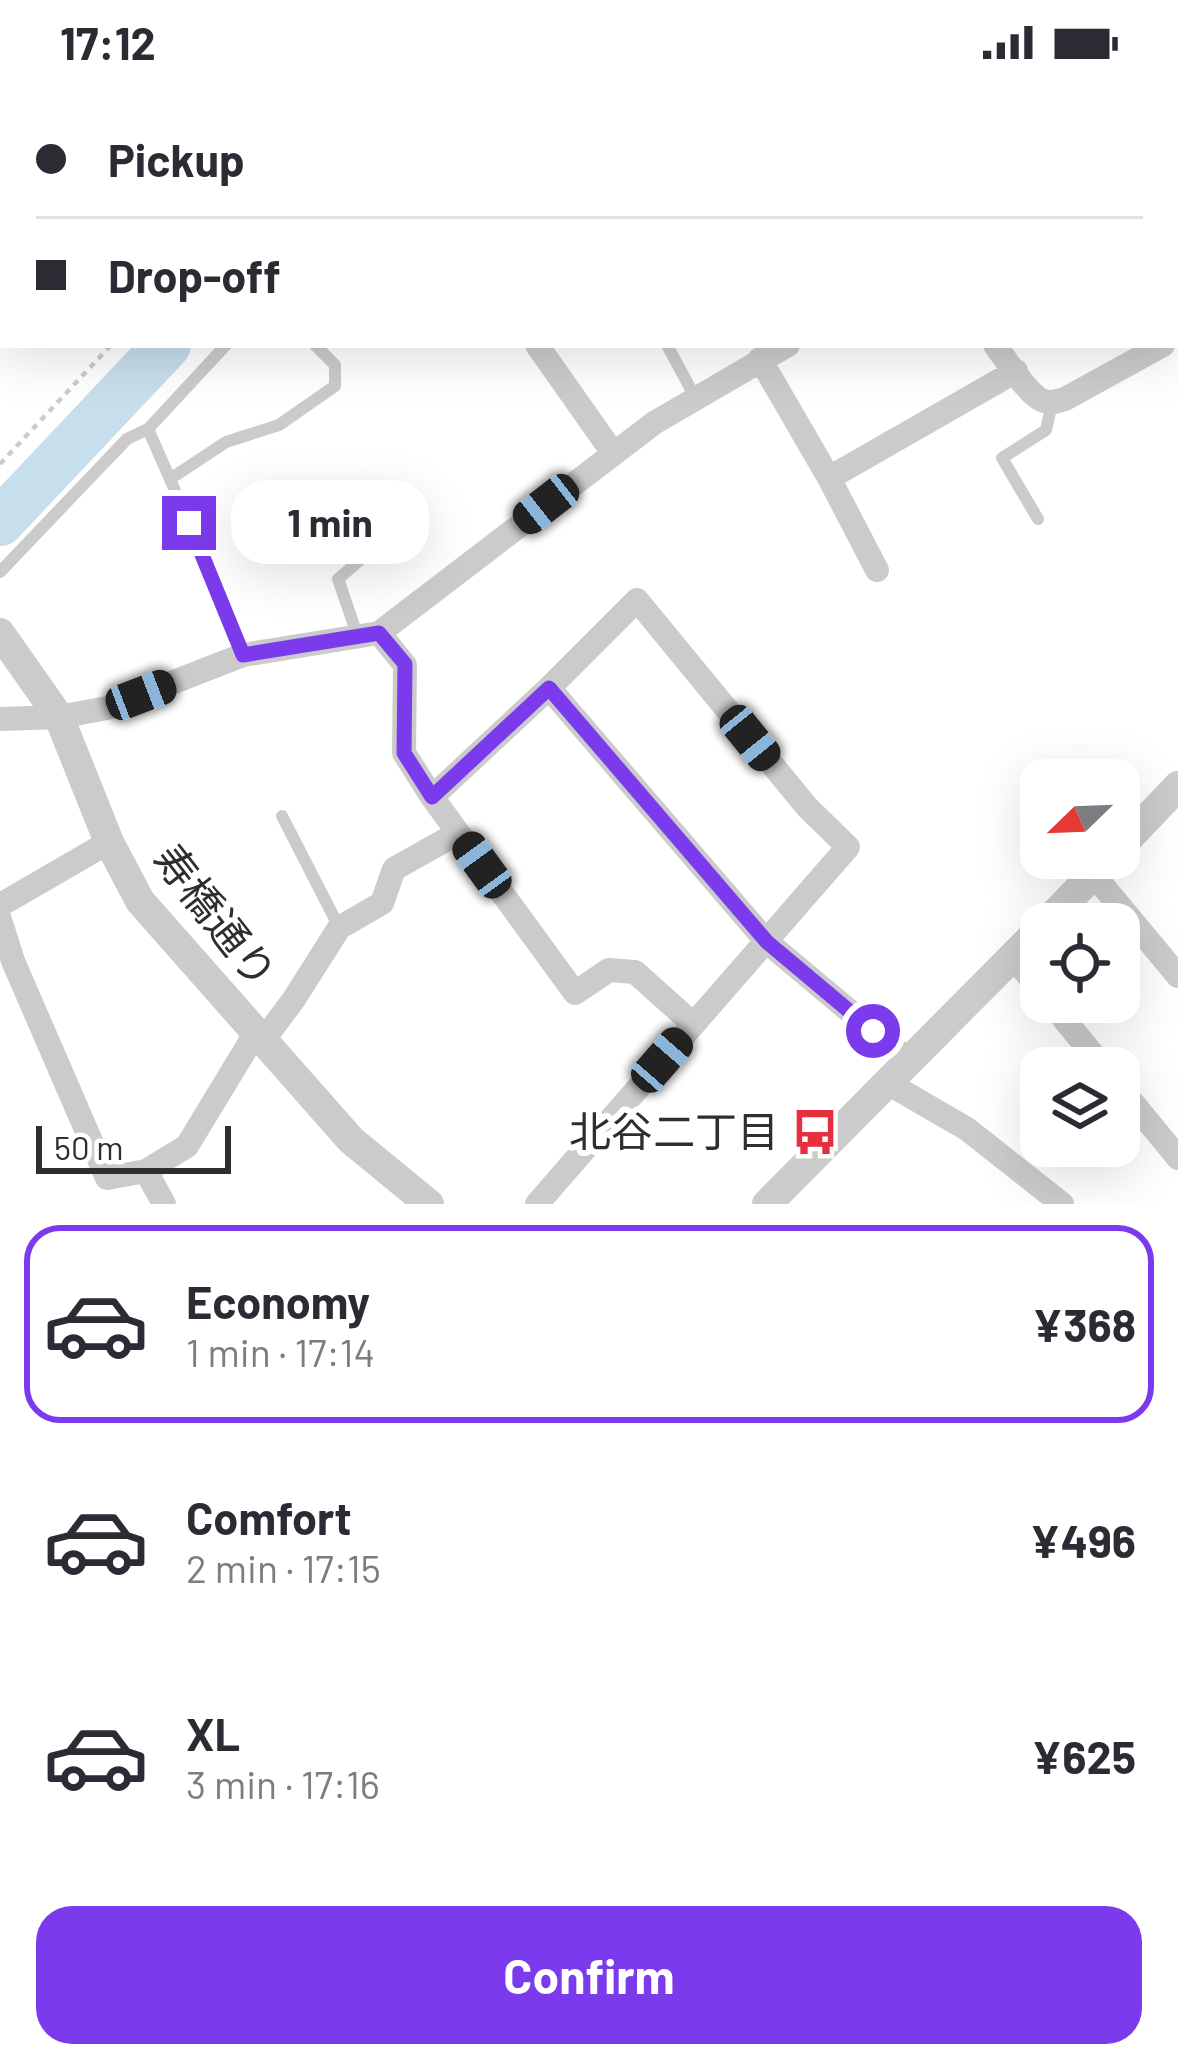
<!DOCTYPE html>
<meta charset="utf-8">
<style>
:root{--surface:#fff;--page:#f7f7f7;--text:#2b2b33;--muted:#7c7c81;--line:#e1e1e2;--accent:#7c3aed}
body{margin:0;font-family:Barlow,"Noto Sans JP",sans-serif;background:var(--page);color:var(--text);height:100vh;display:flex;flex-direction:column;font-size:45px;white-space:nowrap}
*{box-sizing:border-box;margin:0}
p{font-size:39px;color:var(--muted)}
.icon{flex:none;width:66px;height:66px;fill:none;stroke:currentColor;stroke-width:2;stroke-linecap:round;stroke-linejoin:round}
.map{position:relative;height:1120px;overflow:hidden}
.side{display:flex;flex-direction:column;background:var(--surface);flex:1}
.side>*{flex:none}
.guide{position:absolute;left:0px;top:0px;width:1179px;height:264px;box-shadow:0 12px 48px #0002;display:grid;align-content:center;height:264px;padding:0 36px;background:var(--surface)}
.needle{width:78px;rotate:247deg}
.tools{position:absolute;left:1020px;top:675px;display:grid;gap:24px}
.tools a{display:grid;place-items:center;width:120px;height:120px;border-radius:24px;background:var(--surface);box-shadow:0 12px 48px #0002;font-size:60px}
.scale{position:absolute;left:36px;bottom:30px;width:195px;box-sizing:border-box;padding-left:12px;border:6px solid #2e2e2e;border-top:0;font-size:33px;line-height:42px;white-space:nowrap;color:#2e2e2e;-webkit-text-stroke:9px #fff;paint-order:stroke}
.end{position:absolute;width:54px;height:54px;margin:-27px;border:15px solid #7c3aed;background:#fff;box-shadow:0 0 0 6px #fff}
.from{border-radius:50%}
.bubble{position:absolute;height:84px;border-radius:36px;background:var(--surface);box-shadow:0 12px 48px #0002;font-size:39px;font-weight:700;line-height:84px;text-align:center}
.car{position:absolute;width:36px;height:72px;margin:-36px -18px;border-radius:15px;box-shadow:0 0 9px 3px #0007;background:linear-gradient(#222 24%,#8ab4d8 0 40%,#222 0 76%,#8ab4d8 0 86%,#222 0)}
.guide b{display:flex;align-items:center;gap:42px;height:114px;font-size:45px}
.guide b+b{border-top:3px solid var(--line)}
.guide i{width:30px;height:30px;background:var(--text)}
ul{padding:21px 0 0;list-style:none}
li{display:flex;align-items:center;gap:36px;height:198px;margin:0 24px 18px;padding:0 12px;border:6px solid transparent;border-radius:36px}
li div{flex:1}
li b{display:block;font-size:45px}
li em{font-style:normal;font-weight:700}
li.on{border-color:var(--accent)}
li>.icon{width:108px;height:108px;stroke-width:1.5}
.button{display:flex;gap:24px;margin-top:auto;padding:24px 36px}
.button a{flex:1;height:138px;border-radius:36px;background:var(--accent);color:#fff;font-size:48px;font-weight:700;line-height:138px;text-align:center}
.status{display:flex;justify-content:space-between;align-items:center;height:84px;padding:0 60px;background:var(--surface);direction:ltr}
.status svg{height:33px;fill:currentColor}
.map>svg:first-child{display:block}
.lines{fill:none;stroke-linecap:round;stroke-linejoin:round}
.river{stroke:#c7deec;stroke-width:48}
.path{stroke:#cbcbcb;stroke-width:4.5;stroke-dasharray:6 6;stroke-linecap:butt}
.service{stroke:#cbcbcb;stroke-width:12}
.minor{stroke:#cbcbcb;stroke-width:24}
.tertiary{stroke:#cbcbcb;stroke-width:30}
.route{stroke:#7c3aed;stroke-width:15}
.labels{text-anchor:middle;stroke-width:12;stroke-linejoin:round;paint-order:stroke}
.street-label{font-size:42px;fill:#2e2e2e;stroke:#fff}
.poi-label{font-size:42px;fill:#2e2e2e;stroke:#fff;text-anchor:end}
</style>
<div class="status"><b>17:12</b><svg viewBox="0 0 49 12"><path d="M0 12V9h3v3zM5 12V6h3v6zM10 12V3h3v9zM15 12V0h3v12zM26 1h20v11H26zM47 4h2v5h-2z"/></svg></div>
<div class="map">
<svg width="1178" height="1120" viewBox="0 0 1178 1120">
<rect width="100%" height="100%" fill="#fff"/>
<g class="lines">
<path class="river" d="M406,3L409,0
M0,438L167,261"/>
<path class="path" d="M351,3L354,0
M0,82L3,85
M0,380L111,261"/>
<path class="service" d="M624,0L625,3
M780,0L781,3
M1065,0L1066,3
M551,3L561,0
M866,3L872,0
M1176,60L1178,58
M1176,90L1178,93
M0,188L3,184
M667,261L695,313
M148,345L226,261
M1038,435L1002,374L1046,346L1052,319
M0,488L127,355L148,345L170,395
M358,553L338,495L409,434
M243,571L170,395L226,358L279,341L335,302V281L315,261
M282,732L339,843"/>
<path class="minor" d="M537,261L613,369
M995,261C1006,275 1028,312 1044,317C1052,320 1058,317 1065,315L1163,261
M760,275L829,394L877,486
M829,394L1016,287
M379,549L405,581L404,669L432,713L575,909L609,886L635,888L693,940
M549,604L767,858L908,976
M0,635L59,633L107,624L243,571L379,549L654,339L788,261
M432,713L549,604L637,516L807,723L848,763L537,1120
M1093,790L1178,892
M0,821L109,758
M0,836L13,877L107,1094L146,1087L187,1062L255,950
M1013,873L1041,907
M1050,918L1104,984
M262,958L294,915L339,844L382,819L394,785L458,749
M886,998L967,1045L1062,1120
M1119,1002L1178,1074
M146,1087L164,1120"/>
<path class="tertiary" d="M0,549L59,633L109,758L140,817L351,1056L429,1120
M1119,764L1178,702
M1045,840L1109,774
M767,1120L1041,844"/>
</g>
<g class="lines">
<path class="route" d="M189,439L243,571L379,549L405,580L404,669L432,713L549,604L767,858L873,947"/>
</g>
<defs>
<symbol id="bus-bare" viewBox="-9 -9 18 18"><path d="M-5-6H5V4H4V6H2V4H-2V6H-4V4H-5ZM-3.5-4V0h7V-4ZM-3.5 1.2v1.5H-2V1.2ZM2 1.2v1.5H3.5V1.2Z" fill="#e72e3f" stroke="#fff" stroke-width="2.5" paint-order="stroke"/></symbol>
</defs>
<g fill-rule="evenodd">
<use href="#bus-bare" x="782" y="1015" width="66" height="66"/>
</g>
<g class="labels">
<g class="street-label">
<text transform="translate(215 832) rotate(52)" y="15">寿橋通り</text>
</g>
<g class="poi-label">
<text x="779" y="1063">北谷二丁目</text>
</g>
</g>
</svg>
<div class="tools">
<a><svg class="needle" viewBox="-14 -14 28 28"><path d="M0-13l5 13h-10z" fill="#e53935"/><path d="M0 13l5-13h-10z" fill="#7c7c81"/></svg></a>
<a><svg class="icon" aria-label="locate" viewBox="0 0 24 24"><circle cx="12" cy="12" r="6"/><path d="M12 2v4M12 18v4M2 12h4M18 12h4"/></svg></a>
<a><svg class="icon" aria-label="layers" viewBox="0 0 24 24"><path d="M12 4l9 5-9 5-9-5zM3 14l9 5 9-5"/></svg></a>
</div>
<div class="scale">50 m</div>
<i class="end from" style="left:873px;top:947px"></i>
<i class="end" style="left:189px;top:439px"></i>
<div class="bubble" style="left:231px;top:396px;width:198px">1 min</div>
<i class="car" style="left:546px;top:420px;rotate:232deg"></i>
<i class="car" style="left:141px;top:611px;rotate:69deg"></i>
<i class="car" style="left:750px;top:654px;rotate:141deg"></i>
<i class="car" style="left:482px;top:781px;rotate:324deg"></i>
<i class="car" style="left:662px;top:976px;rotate:41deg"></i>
<div class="guide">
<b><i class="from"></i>Pickup</b>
<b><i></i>Drop-off</b>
</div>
</div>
<section class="side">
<ul>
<li class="on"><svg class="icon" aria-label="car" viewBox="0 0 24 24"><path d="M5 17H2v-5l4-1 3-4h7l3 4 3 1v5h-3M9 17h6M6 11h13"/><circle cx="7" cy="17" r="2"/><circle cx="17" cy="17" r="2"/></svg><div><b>Economy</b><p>1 min · 17:14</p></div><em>¥368</em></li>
<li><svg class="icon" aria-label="car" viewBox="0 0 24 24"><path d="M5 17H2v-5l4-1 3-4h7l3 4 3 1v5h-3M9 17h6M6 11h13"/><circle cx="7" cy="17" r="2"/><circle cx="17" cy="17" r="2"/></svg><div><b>Comfort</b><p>2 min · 17:15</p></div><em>¥496</em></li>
<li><svg class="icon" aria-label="car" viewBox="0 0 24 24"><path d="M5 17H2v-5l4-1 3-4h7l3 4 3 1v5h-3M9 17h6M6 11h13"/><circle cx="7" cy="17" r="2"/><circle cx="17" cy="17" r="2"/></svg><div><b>XL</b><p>3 min · 17:16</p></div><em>¥625</em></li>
</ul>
<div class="button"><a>Confirm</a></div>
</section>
